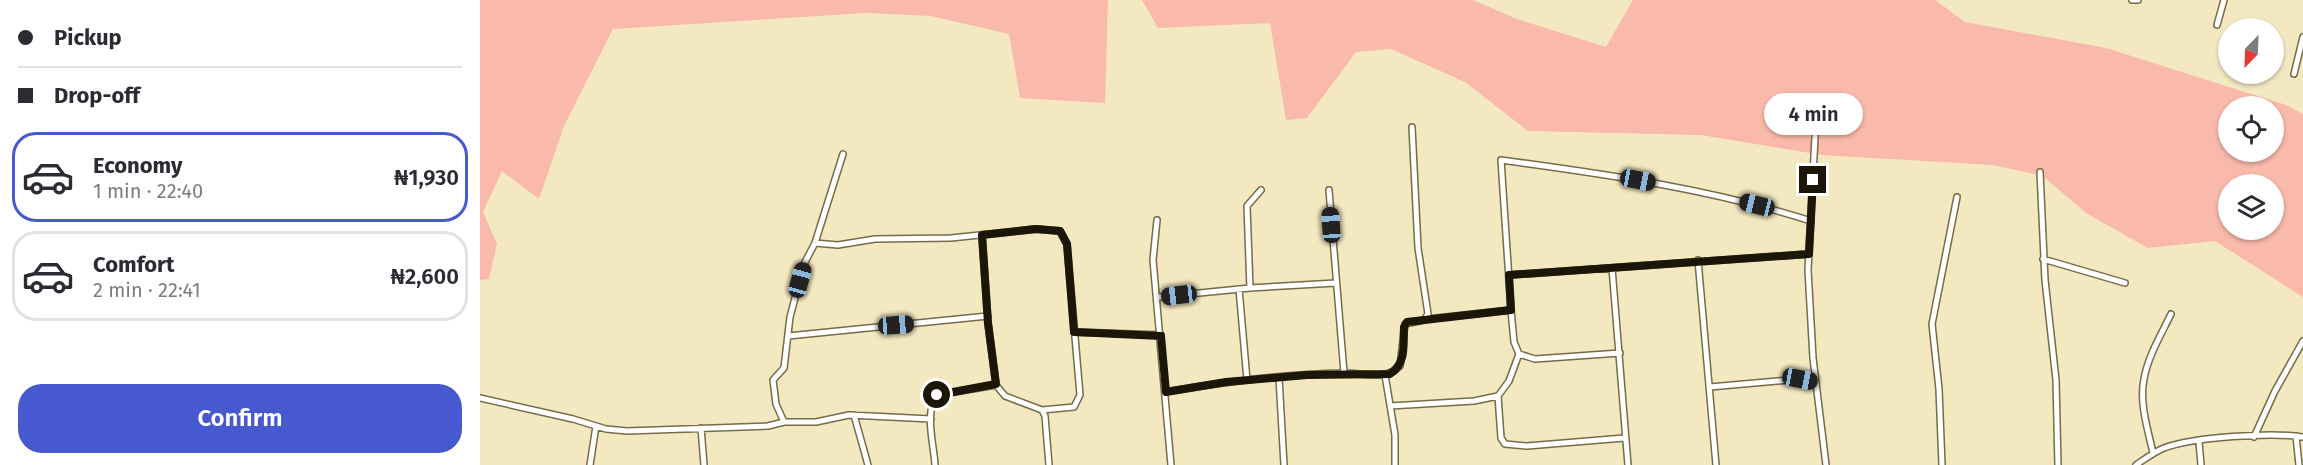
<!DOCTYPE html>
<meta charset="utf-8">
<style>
:root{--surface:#fff;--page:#f7f7f7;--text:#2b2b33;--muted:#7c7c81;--line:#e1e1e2;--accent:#4759ce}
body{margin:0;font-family:"Fira Sans",sans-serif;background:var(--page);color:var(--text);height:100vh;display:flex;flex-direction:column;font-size:22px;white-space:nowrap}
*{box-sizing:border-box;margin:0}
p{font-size:20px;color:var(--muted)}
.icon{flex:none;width:33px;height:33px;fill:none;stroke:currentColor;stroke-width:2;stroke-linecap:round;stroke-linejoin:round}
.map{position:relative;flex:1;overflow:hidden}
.drawer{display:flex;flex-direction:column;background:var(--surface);width:480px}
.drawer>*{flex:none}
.top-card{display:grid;align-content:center;height:132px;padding:0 18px;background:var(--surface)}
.needle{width:39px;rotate:203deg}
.controls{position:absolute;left:1738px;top:18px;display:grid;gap:12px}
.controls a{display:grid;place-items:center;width:66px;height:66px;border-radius:50%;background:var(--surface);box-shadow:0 2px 4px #0004;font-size:30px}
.end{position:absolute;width:27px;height:27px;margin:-14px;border:8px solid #1b1608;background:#fff;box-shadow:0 0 0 3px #fff}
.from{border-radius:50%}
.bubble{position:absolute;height:42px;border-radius:21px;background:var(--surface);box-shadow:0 2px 4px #0004;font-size:20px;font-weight:600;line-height:42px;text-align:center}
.car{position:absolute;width:18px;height:36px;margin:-18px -9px;border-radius:8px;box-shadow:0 0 4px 2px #0007;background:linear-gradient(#222 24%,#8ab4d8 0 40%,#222 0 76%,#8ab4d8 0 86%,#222 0)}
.top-card b{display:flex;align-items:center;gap:21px;height:57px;font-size:22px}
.top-card b+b{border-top:2px solid var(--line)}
.top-card i{width:15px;height:15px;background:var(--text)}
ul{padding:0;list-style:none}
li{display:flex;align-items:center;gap:18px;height:90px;margin:0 12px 9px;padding:0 6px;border:3px solid var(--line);border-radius:24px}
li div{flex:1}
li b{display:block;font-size:22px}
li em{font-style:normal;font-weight:600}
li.active{border-color:var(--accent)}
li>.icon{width:54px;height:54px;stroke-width:1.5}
.button{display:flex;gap:12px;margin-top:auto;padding:12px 18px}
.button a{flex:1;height:69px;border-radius:24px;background:var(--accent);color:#fff;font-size:24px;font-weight:600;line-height:69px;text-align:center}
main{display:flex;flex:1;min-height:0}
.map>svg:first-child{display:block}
.green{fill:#f9b9ab;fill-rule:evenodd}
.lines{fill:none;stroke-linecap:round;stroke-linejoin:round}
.street-casing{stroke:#776b48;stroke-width:8}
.street{stroke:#fff;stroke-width:5}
.route{stroke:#1b1608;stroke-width:8}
</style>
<main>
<section class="drawer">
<div class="top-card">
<b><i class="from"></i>Pickup</b>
<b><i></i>Drop-off</b>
</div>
<ul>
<li class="active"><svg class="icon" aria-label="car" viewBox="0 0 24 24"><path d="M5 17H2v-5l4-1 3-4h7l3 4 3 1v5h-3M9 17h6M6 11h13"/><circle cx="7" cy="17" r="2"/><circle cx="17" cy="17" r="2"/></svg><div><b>Economy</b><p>1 min · 22:40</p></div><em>₦1,930</em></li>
<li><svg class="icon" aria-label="car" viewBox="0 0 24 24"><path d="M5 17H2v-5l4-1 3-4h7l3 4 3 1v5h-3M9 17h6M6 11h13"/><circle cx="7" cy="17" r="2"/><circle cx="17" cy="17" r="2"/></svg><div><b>Comfort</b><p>2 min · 22:41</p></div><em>₦2,600</em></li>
</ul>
<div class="button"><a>Confirm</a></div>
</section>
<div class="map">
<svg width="1823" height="465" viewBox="0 0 1823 465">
<rect width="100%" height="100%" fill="#f4e8c1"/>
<path class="green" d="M0,0H628L625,103L540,98L529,34L451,16L386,13L133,29L84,126L59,199L22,171L3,212L17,244L9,279L0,280Z
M662,0H993L1037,19L1126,47L1153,0H1455L1485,22L1626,48L1806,105L1823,114V297L1735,241L1668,248L1606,213L1563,176L1513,165L1342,155L1221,135L1048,131L985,82L911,49L876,52L827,118L806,120L790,23L678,28ZM1749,106H1794V152H1749ZM1749,184H1794V230H1749Z"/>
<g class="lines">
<defs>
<path id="street" d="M1652,0H1658
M1737,25L1744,0
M1814,74L1823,37
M1337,99L1328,270L1333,358L1346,465
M1560,172L1565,280L1576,380L1578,465
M849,190L864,373
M677,220L673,260L691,465
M335,243L358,245L395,239L471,238L556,229L580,231L587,244L600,395L594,407L562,410L525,396L516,385L508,323L502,235
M1563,259L1645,283
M1218,260L1236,465
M1132,268L1148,465
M1029,275L1329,254
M770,288L767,206L781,190
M759,289L767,380
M679,297L770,288L856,283
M947,319L1031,310
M594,332L681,335
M308,336L508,316
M1140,353L1055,359L1039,354L1034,342L1031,310L1021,160C1125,174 1231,189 1331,221
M905,375L915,435V465
M799,378L804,465
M1230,387L1320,379L1335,382
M685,392C744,382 804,374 863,373C883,373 905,381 920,366L925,324L944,320L948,314L938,248L932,127
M1018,396L1021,438L1025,444L1047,446L1144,438
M0,398L93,419L126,429L147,431L288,426L304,422H336L369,415L451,419
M910,406L994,401L1018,396L1029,381L1039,354
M562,410L565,416L569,465
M374,415L388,465
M304,422L296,404L293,380L304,368L310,317L324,264L335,243L363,154
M221,428L224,465
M1816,436L1819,465
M1774,437L1795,391L1823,341
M1719,442L1721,465
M1673,453C1668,430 1659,403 1664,379C1668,356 1681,335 1691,314
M110,465L116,426
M455,465C454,445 444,412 457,395L516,385
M1462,465L1459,389L1452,324L1477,197
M1656,465C1665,459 1674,452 1684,448C1713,437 1792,432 1823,437"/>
</defs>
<use href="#street" class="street-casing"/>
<use href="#street" class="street"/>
</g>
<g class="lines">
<path class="route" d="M457,395L516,384L508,323L502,235L556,229L580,231L587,244L594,332L681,336L686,392L746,382L827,375L910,374C927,363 923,344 924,327L927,322L1031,310L1029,275L1329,254L1333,180"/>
</g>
</svg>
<div class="controls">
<a><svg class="needle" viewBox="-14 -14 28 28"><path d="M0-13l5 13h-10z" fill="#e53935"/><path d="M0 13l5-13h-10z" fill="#7c7c81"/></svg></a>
<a><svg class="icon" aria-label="locate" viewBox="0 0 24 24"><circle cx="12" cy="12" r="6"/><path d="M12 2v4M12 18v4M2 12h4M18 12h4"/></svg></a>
<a><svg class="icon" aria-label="layers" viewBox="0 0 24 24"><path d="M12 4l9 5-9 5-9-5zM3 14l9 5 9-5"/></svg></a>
</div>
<i class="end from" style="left:457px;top:395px"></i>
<i class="end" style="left:1333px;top:180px"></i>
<div class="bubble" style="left:1284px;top:93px;width:99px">4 min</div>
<i class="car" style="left:1158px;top:180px;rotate:101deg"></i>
<i class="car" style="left:1277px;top:205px;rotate:284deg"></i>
<i class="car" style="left:851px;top:225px;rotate:356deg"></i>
<i class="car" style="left:320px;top:280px;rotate:15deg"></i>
<i class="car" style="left:699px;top:295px;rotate:263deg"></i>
<i class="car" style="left:416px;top:325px;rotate:86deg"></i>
<i class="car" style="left:1320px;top:379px;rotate:101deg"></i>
</div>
</main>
